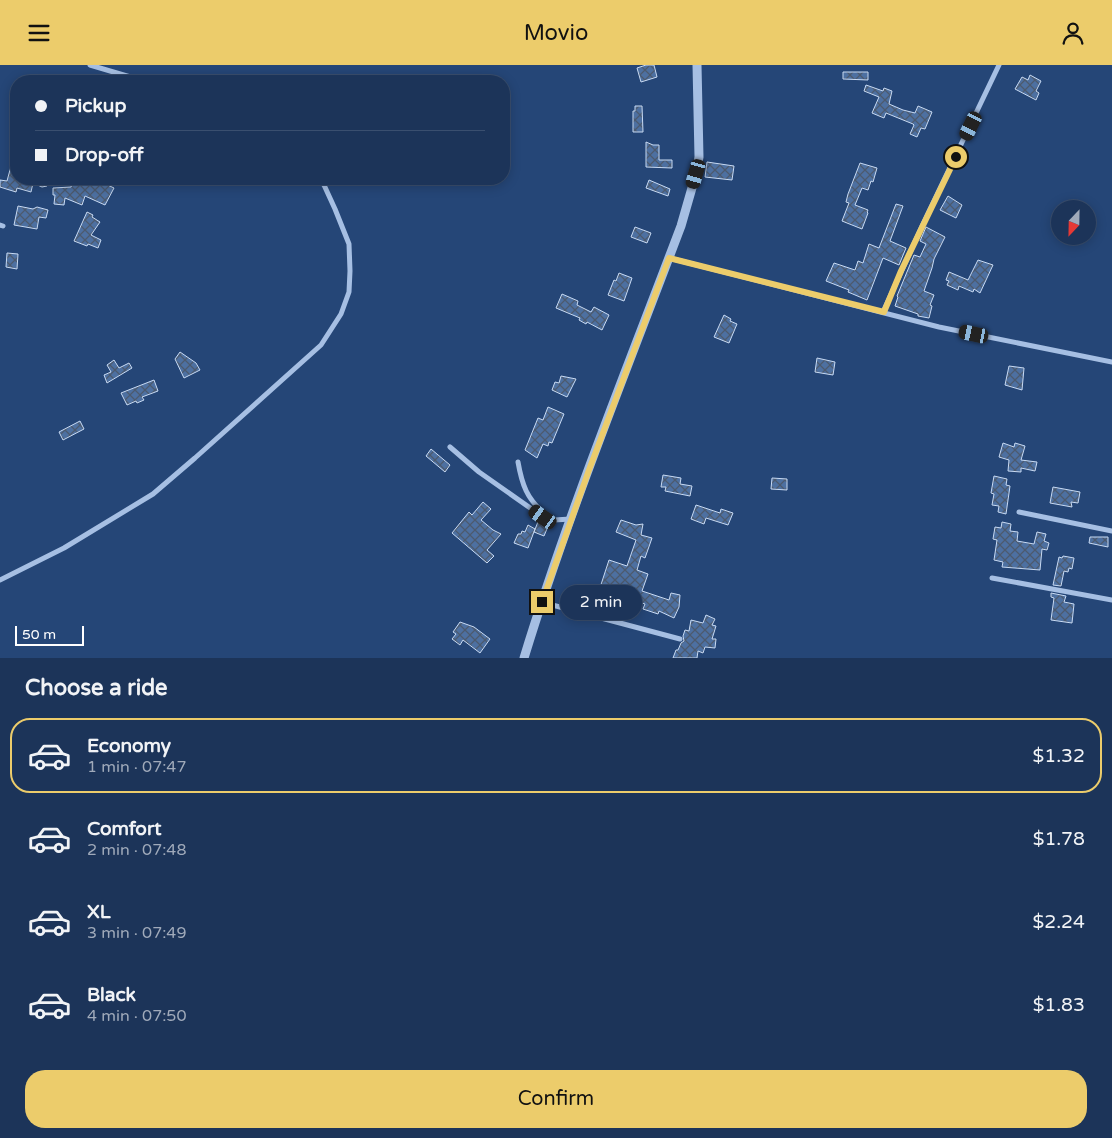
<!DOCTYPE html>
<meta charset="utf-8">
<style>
:root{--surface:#1c3459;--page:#253c5f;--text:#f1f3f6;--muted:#a0aaba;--line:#3a4f6f;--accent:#eccc6b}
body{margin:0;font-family:"Varela Round",sans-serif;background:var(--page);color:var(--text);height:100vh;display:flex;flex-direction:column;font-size:19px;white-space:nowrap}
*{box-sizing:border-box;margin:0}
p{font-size:16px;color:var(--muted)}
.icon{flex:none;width:28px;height:28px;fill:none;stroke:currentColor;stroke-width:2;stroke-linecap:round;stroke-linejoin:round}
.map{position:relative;height:593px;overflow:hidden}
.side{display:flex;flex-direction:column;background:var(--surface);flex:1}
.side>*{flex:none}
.hud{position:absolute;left:10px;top:10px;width:500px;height:110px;border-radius:20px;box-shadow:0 2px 12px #0003,0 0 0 1px var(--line);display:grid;align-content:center;height:110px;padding:0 25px;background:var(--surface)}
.needle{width:32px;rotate:202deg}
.fabs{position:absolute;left:1051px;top:135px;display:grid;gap:10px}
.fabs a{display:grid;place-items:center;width:45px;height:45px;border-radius:50%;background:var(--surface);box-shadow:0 2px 12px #0003,0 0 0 1px var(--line);font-size:25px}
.scale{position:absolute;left:15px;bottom:12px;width:69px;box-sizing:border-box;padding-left:5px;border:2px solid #fff;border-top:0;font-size:14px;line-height:18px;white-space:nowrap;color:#fff;-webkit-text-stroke:4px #254677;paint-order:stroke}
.end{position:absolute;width:22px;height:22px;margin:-11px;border:6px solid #eccc6b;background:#111;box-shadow:0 0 0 2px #111}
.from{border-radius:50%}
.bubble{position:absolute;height:35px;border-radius:18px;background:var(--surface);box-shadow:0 2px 12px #0003,0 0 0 1px var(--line);font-size:16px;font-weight:600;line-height:35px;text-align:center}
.car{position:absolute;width:15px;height:30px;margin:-15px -8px;border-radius:6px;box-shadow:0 0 4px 1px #0007;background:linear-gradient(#222 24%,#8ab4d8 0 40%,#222 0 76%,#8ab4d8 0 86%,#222 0)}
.hud b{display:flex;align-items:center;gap:18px;height:48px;font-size:19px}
.hud b+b{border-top:1px solid var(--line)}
.hud i{width:12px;height:12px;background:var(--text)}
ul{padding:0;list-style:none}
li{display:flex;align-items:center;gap:15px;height:75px;margin:0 10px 8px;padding:0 15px;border:2px solid transparent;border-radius:20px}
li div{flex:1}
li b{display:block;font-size:19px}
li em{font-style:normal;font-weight:600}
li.selected{border-color:var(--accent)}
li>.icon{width:45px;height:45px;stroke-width:1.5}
h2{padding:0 25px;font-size:22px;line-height:60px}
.cta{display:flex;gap:10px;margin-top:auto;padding:10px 25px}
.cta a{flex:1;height:58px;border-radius:20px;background:var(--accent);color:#111;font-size:20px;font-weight:600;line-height:58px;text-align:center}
header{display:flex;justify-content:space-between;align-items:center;height:65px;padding:0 25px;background:var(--accent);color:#111;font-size:22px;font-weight:600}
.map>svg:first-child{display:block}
.building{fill:url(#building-cross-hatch);stroke:#c8daf3}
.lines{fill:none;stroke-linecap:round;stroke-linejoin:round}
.minor{stroke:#a6bfe3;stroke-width:5}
.tertiary{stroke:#a6bfe3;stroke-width:9}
.route{stroke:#eccc6b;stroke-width:6}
</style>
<header><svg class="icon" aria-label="menu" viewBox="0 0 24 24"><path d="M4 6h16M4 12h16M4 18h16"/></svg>Movio<svg class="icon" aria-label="person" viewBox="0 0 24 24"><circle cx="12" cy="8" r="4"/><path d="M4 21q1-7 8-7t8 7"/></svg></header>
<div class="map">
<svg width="1112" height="593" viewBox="0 0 1112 593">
<defs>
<pattern id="building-cross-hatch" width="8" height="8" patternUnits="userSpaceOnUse" patternTransform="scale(1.25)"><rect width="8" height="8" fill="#4d70a1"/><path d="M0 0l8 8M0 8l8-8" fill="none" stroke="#4c5a6e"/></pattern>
</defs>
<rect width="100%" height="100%" fill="#254677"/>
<path class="building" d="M646,0H654L657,12L641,17L637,3Z
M843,7H868V15L843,14Z
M1030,10L1041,16L1036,26L1039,28L1036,35L1015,24L1022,12L1028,15Z
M866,20L883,26L884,23L892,26L889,39L903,45L915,48L918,41L932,47L925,64L921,63L917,72L910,69L914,60L913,59L886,48L884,53L872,48L879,32L864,26Z
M635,41H642L643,67H633V46H635Z
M646,77L653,80H659V95H672V103L646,102Z
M14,90L16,91V114H45L47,121L42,122L33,118L31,127L17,123L16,127L0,122V115L7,116Z
M707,97L734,101L732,115L705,112Z
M860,98L877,103L873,117L871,116L868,125L862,123L855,140L868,145L867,147L868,148L862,164L842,156L849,138L846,137L848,129Z
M74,114H83L97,119L99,116L114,123L105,140L85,131L82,140L65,133L64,140L54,139L55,130H53V123L71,122Z
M649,115L670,124L668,131L646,123Z
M948,131L962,140L956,153L940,145Z
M896,139L903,141L890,176L906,183L899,200L883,193L867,235L848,227L849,225L826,216L834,198L855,205L858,196L863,198L869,179L879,183Z
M18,141L33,144L37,142L48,145L46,153L39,152L37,164L14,160Z
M87,147L93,150L92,152L100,157L91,170L101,175L98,183L88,179L87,181L74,176Z
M635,162L651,168L647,178L631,172Z
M926,162L945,172L934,194L932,203L924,226L934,230L930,240L932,241L929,253L918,251V249L895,241L898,232L897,231L914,190L920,192L926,179L920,176Z
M7,188L18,189L17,204L6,202Z
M978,195L993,200L980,228L974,224L973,227L959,221L958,225L947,220L949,216L946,215L949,207L968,215Z
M619,208L632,213L624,236L608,230L614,215L616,216Z
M562,229L578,236L577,240L591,247L594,242L609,250L602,265L587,257L586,259L579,255L580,253L556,243Z
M724,250L731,254L730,256L737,259L729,278L714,272Z
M180,287L196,298L200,305L184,313L175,294Z
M817,293L835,297L833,310L815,307Z
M114,295L119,303L129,298L132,303L107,318L104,310L111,307L107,300Z
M1009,301L1024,303L1022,325L1005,320Z
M561,311L576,314L567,332L552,325L555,317L559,318Z
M154,315L158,326L142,332L144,335L137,338L136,336L127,340L121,328Z
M548,342L564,349L552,378L549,377L548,381L543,379L537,393L525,385L538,353L543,355Z
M80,356L84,364L63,375L59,367Z
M1003,378L1014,382L1015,378L1025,381L1021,395L1037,397L1035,406L1021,403V407L1008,406L1009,395L999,392Z
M431,384L450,400L445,407L426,391Z
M663,410L681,413L680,419L692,421L690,431L665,426L666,422H661Z
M994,411L1007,414L1006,420L1010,421L1006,449L998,447L999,441L992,440L994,429L991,428Z
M772,413L787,414V425L771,424Z
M1053,422L1080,427L1078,438L1071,437L1072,442L1050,438Z
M483,437L491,444L481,455L493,465L501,469L487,485L494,491L487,498L452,468L469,447L472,450Z
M696,440L720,448L721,444L733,448L728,460L706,453L704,459L691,454Z
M539,454L549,459L544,471L534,467Z
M621,455L636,460L643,459L641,470L652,473L645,493L641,491L637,505L648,509L642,526L669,535L671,528L680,530L679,542L674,553L659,546L658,549L643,544L645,539L616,529L612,543L595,538L609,495L627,501L636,475L616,467Z
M1002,457L1011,459L1010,466L1018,467L1017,476L1034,479L1037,467L1046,469L1044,476L1049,478L1047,485L1042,484L1040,505L1002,502L1003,497L994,495L997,475L993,474L995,462L1001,463Z
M528,460L535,464L528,483L514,478L518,469H521L522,466L525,467Z
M1090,472H1108V482L1089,478Z
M1063,491L1074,493L1072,504L1069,503L1068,507L1064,506L1061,521L1053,520L1059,492L1062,493Z
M1051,528L1066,531L1064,537L1074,539L1072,558L1051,555L1054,533L1051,532Z
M706,550L715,554L712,560L716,561L712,574H716L715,583L705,582L703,588L698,586L697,593H673L676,585H678L681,578L684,576L683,571L685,565L689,566L691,555L703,558Z
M460,557L474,562L490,574L480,588L463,575L460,580L452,574L456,569L453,567Z"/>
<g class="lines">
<path class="minor" d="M90,0L144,16
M0,160L3,161
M669,193L939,262L1112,297
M883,247L922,161L999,0
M450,382L479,407L543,452L554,455L571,454
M518,397C522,420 527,434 545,449
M1019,447L1112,466
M992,513L1112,535
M0,515L64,483L153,429L195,393L321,280L341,249L349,227L350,206L349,179L335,144L324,120L318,114
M541,537L680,574"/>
<path class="tertiary" d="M524,593C569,446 627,304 681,161L696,109L699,92L697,0"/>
</g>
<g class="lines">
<path class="route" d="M542,537L589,405L669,193L884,247L901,206L956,92"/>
</g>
</svg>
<div class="fabs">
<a><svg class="needle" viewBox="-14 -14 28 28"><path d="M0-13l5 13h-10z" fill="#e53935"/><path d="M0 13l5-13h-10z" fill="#a0aaba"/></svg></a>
</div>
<div class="scale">50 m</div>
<i class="end from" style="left:956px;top:92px"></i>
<i class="end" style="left:542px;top:537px"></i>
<div class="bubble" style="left:560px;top:520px;width:82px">2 min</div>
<i class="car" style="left:971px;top:61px;rotate:206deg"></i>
<i class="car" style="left:696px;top:109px;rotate:196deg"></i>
<i class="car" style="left:974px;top:269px;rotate:282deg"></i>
<i class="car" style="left:543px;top:452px;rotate:305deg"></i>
<div class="hud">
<b><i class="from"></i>Pickup</b>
<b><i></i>Drop-off</b>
</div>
</div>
<section class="side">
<h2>Choose a ride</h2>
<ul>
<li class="selected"><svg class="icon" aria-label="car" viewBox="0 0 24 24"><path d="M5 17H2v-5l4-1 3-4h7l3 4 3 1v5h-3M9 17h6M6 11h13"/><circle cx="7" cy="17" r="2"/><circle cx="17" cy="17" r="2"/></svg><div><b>Economy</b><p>1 min · 07:47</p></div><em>$1.32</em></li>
<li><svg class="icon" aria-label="car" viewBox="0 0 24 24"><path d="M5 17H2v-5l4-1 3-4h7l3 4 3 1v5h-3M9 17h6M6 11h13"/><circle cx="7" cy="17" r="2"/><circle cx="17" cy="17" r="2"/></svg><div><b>Comfort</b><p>2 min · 07:48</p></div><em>$1.78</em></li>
<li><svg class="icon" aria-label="car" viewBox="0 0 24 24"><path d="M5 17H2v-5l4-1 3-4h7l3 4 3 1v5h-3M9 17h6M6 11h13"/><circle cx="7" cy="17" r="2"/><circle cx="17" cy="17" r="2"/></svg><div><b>XL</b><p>3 min · 07:49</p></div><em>$2.24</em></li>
<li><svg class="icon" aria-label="car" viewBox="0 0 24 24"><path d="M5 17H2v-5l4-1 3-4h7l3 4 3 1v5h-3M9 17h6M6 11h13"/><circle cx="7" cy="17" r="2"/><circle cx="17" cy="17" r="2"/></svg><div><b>Black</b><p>4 min · 07:50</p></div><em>$1.83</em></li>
</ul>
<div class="cta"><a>Confirm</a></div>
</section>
